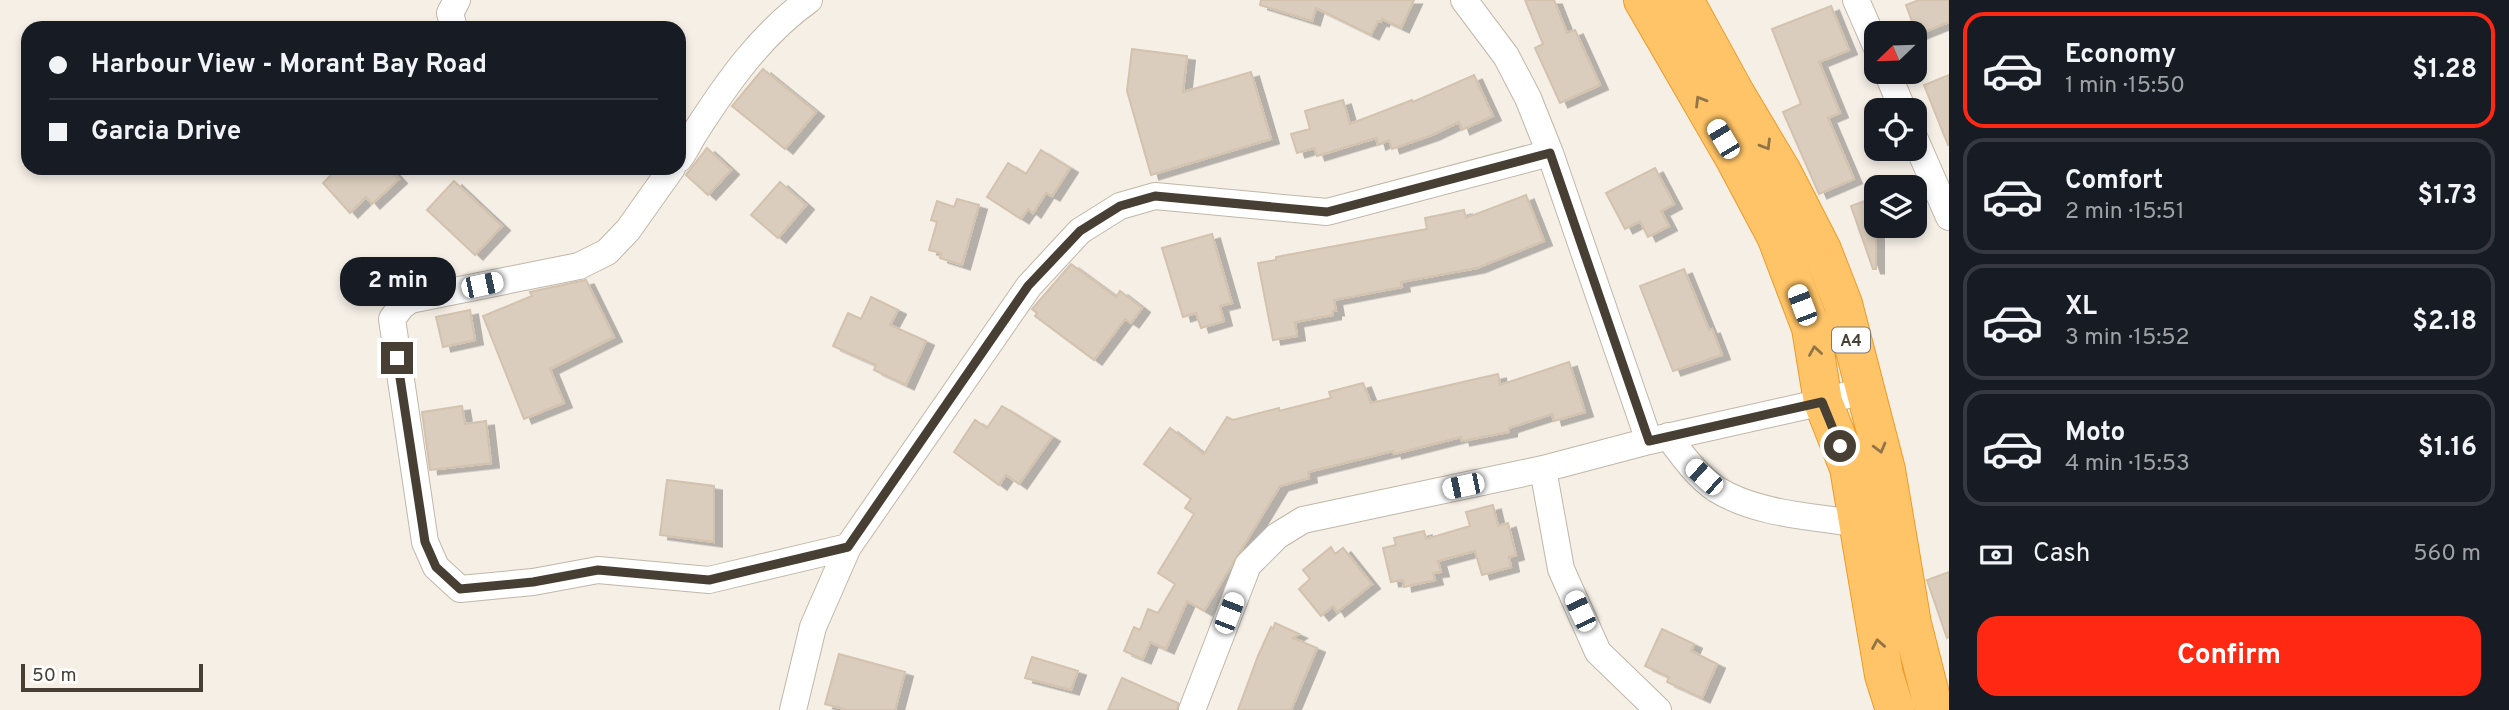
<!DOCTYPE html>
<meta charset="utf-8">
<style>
:root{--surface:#171b24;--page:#20242c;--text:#f1f3f6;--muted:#9ea1a6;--line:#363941;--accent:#ff2913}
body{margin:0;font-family:Overpass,sans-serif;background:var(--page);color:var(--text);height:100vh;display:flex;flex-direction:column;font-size:26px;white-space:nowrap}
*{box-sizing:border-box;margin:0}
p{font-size:23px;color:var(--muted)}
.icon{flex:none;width:38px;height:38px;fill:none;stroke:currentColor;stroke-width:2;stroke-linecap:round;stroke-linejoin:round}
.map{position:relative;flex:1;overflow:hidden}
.sheet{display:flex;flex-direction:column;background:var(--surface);width:560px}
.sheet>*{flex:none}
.guide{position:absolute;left:21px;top:21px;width:665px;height:154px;border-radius:21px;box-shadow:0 4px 10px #0003;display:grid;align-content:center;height:154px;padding:0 28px;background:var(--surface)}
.needle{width:46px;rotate:247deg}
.tools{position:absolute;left:1864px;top:21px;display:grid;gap:14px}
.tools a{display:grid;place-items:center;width:63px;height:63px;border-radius:14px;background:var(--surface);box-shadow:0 4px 10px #0003;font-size:35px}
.scale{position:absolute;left:21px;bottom:18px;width:182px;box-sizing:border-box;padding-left:7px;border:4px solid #483f34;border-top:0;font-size:19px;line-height:24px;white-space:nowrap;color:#483f34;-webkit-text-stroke:5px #fff;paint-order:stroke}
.end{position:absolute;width:32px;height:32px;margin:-16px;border:9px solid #483f34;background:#fff;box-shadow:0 0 0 4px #fff}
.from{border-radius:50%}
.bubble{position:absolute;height:49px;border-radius:21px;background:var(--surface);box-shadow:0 4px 10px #0003;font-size:23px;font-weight:700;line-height:49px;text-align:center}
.car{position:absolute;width:21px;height:42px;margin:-21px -10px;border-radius:9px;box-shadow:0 0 5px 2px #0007;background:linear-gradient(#fff 24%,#345 0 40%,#fff 0 76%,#345 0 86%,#fff 0)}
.guide b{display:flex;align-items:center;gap:24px;height:66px;font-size:26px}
.guide b+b{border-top:2px solid var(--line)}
.guide i{width:18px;height:18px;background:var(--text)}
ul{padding:12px 0 0;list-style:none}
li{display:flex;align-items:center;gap:21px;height:116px;margin:0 14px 10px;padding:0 14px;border:4px solid var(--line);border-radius:21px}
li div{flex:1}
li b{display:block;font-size:26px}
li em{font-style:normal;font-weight:700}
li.current{border-color:var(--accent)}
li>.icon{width:63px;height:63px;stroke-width:1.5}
.pay{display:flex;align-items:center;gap:18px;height:77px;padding:0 28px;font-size:26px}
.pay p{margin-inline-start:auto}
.primary-button{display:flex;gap:14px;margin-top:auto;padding:14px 28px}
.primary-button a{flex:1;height:80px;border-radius:21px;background:var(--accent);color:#fff;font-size:28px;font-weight:700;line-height:80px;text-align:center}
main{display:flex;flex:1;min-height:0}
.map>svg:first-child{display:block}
.building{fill:#dacdbd;stroke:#d3c2ad;stroke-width:2;filter:url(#shadow)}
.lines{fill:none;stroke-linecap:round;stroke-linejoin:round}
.street-casing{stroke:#c1b7a8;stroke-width:28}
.highway-casing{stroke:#ed9a28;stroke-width:40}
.street{stroke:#fff;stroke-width:26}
.highway{stroke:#ffc467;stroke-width:38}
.oneway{stroke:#917448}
.route{stroke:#483f34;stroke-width:9}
.labels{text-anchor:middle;stroke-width:5;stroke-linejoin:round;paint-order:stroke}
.shield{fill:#fff;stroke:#7f7971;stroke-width:2}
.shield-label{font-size:16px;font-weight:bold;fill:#483f34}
</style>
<main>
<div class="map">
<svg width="1949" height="710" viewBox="0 0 1949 710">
<defs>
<filter id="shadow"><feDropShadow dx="8" dy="4.5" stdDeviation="0" flood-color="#0004"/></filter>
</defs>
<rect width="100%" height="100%" fill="#f5efe6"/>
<path class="building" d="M1261,0H1414L1401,28L1382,19L1381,22L1378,21L1371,35L1316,8L1312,21L1260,5Z
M1525,0H1554L1567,33L1575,30L1600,85L1560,103L1535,48L1543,44Z
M1919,0H1949V22L1917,35L1906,5Z
M1831,6L1849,50L1819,62L1840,113L1828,118L1854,179L1819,194L1783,112L1801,104L1772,29Z
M1132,49L1187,56L1183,92L1251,72L1271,139L1151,175L1127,91Z
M763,69L816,112L785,149L732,106Z
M1474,75L1493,116L1462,130L1459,122L1432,135L1392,149L1389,140L1378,145L1376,138L1317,156L1314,148L1297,153L1291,134L1310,129L1305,111L1343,100L1350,124L1412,100L1413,102Z
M1949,75V145H1948L1924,85Z
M707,148L731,170L708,195L686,175Z
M1041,150L1070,168L1052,196L1046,193L1033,213L1028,209L1021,219L987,197L1008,163L1026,174Z
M338,168H389L399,179L372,204L366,197L350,213L323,183Z
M1655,168L1674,204L1661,211L1669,226L1648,237L1640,221L1625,229L1606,193Z
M454,181L502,226L475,255L427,210Z
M780,182L806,205L778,238L751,215Z
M1526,195L1544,241L1477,268L1401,282L1402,287L1334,300L1336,311H1333V315L1295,322L1297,336L1273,340L1258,263L1276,260V257L1427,229L1425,218L1464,210L1466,218Z
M1876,197V269H1873L1851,206Z
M957,199L979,205L962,265L940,258L941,253L929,250L937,222L931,220L937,201L954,207Z
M1212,234L1232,303L1220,306L1224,321L1201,328L1196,313L1183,317L1162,248Z
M1071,264L1116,297L1120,291L1142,308L1131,323L1125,319L1094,360L1035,316L1037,313L1032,309Z
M1684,269L1709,330L1712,329L1722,355L1673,371L1640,286Z
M586,280L614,337L550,369L564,403L524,419L483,316L532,296L530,292Z
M871,297L898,310L890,325L926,341L906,385L874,370L876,365L833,346L848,313L861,319Z
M470,310L475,340L443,347L436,317Z
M1569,362L1585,412L1554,421L1552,414L1509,428V432L1462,441L1461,437L1394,454L1393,451L1308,472L1309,478L1280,486L1204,611L1187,601L1166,649L1150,642L1143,659L1124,651L1134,627L1140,630L1148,609L1158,613L1175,584L1158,573L1194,514L1185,508L1191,499L1144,464L1170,428L1204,454L1227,417L1233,420L1279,408V411L1331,398L1329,392L1363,383L1371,403L1498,374L1500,385Z
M462,406L465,424L486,421L491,463L430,470L422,412Z
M1002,406L1052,437L1019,484L1006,475L999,485L954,452L975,420L987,428Z
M667,480L714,486V542L660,535Z
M1493,505L1498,526L1508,523L1516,555L1509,557L1511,567L1482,575L1475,551L1438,561L1441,572L1433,573L1435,580L1404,587L1403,580L1391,582L1383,548L1396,545L1394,538L1424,531L1426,539L1470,526L1466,512Z
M1331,547L1335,554L1343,548L1372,584L1337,612L1333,606L1321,616L1299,589L1310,579L1303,570Z
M1949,572V637L1947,638L1927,580Z
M1275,623L1299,634L1293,638L1317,648L1291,710H1238L1258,656L1271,627L1273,629Z
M1662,629L1694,644L1691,651L1717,664L1702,698L1667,682L1669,677L1645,666Z
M839,654L905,672L895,710H848L825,704Z
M1032,657L1078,671L1071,690L1025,678Z
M1122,678L1178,703L1177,710H1108Z"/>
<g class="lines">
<defs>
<path id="street" d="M1464,0L1506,56L1528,98L1550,153L1649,441
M1856,0L1876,46
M454,28L450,13L457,0
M1887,72L1903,110
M1914,137L1949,217
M679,159C686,150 690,140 696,131C727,83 761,34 809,0
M672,168L628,230L607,252L579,266L410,300L401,307L392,319L425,542L436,567L460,589L533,582L598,570L709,580L848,547
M1668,436C1682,455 1697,476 1716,489C1758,515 1812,516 1859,524
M1543,469L1561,569L1598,652L1658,710
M793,710L813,627L848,547L1029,286L1080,231L1120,206L1155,196L1327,212L1550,153
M1192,710L1248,565L1277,536L1303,520L1543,469L1649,441L1823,402L1864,390"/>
<path id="highway" d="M1643,0L1735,159L1776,236L1811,328L1823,402L1849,468L1884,675L1895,710
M1684,0L1735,93L1782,172L1822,250L1843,304L1886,470L1912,624L1934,710"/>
</defs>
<use href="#street" class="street-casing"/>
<use href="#highway" class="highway-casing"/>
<use href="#street" class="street"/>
<use href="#highway" class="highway"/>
</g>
<defs><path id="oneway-chevron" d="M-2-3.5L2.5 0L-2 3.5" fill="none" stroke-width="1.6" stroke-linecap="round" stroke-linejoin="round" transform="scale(1.75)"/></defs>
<g class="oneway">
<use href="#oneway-chevron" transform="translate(1700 101) rotate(-121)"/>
<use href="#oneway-chevron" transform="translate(1766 145) rotate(59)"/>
<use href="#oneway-chevron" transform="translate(1815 351) rotate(-99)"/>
<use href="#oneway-chevron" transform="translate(1880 448) rotate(75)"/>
<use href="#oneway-chevron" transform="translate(1878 644) rotate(-100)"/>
</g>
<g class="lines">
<path class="route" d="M397,358L425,542L436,567L460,589L533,582L598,570L709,580L848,547L1028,286L1080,231L1120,206L1155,196L1327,212L1550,153L1649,441L1822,402L1840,446"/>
</g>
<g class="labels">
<rect class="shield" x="1832" y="327.5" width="38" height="25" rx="5"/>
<g class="shield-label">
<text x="1851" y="346">A4</text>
</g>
</g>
</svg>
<div class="tools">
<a><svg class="needle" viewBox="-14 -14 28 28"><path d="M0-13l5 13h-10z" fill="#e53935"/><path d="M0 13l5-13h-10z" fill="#9ea1a6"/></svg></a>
<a><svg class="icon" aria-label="locate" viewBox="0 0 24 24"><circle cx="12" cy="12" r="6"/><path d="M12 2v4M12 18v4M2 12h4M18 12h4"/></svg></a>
<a><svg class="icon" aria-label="layers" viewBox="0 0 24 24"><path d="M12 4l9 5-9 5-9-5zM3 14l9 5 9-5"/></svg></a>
</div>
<div class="scale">50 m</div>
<i class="end from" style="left:1840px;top:446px"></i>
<i class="end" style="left:397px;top:358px"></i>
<div class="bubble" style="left:340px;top:257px;width:116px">2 min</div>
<i class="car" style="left:1723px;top:139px;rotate:329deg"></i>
<i class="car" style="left:482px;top:285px;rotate:78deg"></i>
<i class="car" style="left:1802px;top:305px;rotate:339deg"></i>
<i class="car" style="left:1704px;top:477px;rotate:312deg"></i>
<i class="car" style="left:1463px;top:486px;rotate:258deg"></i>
<i class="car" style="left:1580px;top:611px;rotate:335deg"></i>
<i class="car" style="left:1229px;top:613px;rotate:21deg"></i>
<div class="guide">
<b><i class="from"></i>Harbour View - Morant Bay Road</b>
<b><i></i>Garcia Drive</b>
</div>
</div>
<section class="sheet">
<ul>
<li class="current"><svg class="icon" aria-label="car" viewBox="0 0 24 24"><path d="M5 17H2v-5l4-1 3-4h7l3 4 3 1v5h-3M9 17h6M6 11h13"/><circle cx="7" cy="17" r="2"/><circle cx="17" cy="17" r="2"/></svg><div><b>Economy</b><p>1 min · 15:50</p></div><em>$1.28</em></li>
<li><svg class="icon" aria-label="car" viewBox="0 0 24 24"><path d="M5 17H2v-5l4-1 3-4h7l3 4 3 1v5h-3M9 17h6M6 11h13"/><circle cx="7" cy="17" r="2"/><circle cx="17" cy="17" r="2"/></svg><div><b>Comfort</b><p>2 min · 15:51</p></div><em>$1.73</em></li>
<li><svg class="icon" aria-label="car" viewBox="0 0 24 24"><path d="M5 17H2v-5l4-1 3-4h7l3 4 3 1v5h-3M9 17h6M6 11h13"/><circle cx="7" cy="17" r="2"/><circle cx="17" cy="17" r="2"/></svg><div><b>XL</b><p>3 min · 15:52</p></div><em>$2.18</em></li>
<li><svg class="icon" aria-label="car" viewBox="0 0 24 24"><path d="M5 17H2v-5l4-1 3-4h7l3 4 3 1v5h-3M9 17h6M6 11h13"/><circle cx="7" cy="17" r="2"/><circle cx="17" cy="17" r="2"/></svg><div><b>Moto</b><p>4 min · 15:53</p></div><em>$1.16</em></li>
</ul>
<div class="pay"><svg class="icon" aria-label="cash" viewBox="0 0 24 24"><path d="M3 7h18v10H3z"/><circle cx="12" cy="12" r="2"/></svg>Cash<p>560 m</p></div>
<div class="primary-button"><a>Confirm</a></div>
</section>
</main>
